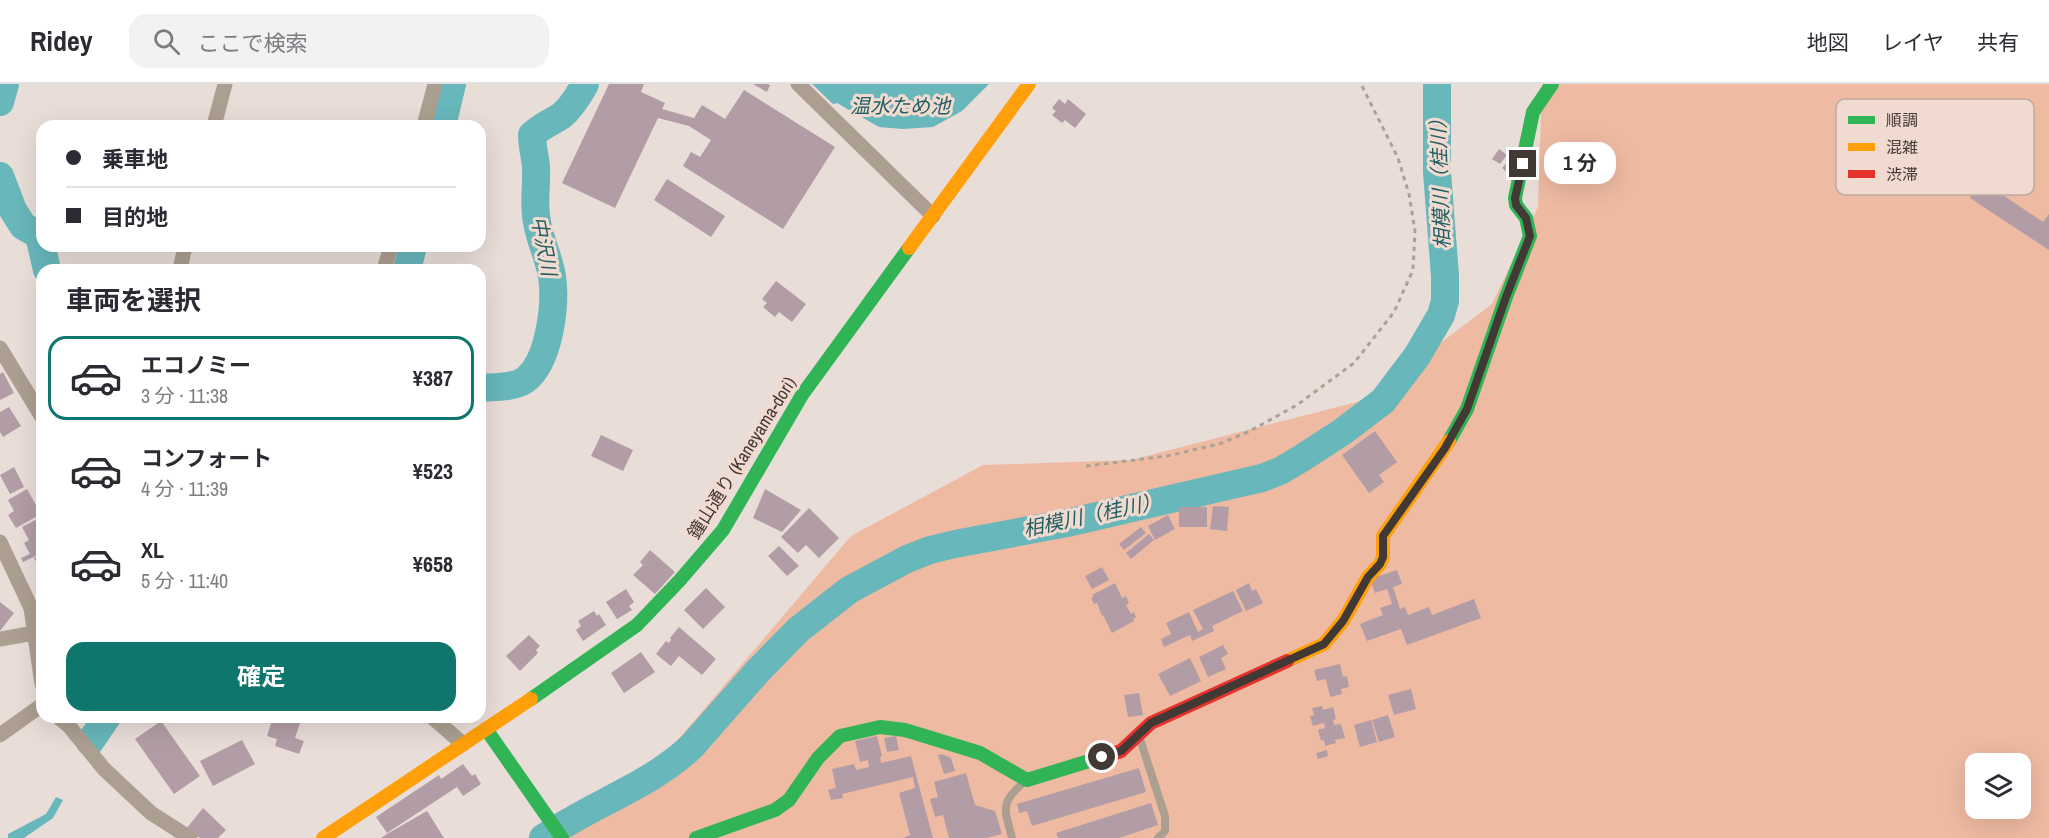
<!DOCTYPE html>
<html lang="ja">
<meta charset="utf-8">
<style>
:root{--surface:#fff;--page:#f2f2f3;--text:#2b2b33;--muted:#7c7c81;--line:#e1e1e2;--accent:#0f766e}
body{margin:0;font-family:"Archivo Narrow","Noto Sans JP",sans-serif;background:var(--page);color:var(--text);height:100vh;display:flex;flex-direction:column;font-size:22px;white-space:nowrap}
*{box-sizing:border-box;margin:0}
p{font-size:20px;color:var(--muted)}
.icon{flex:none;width:33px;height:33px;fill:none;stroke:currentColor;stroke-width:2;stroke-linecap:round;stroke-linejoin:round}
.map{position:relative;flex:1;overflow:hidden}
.sheet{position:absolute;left:36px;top:180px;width:450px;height:459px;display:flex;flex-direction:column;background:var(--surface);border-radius:18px;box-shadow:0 6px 24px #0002}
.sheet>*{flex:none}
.top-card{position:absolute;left:36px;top:36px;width:450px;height:132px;border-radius:18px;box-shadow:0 6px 24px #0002;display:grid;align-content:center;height:132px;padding:0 30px;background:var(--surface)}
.fabs{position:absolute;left:1965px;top:669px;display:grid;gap:12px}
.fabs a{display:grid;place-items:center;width:66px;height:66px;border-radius:12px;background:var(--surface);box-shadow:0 6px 24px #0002;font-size:30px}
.end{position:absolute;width:27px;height:27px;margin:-14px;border:8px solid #423935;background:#fff;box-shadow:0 0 0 3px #fff}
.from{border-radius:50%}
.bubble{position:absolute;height:42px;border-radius:18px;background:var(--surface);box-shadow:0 6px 24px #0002;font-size:20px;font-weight:700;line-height:42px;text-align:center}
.top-card b{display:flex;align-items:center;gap:21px;height:57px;font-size:22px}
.top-card b+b{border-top:2px solid var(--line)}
.top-card i{width:15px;height:15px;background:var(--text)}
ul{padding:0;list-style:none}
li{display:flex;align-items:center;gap:18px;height:84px;margin:0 12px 9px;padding:0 18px;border:3px solid transparent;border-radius:18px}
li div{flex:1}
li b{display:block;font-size:22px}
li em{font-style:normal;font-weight:700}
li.active{border-color:var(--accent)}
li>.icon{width:54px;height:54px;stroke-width:1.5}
h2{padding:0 30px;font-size:27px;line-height:72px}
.button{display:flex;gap:12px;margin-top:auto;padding:12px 30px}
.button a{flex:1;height:69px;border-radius:18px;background:var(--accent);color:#fff;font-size:24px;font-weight:700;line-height:69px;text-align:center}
header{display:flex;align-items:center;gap:36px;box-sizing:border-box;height:84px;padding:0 30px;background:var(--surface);border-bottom:2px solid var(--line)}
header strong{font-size:28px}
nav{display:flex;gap:33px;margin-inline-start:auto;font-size:21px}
.search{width:420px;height:54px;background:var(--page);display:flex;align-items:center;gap:15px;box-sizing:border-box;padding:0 21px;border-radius:18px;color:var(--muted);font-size:22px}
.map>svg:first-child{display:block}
.green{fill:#eebaa2;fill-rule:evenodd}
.water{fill:#68b7bb}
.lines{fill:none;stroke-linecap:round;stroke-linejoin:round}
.stream{stroke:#68b7bb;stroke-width:4.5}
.river{stroke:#68b7bb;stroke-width:28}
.building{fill:#b29da6}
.path{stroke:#aca196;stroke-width:3;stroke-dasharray:4.5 4.5;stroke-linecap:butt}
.lane{stroke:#ac9f91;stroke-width:8}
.street{stroke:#ac9f91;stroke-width:15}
.fast{stroke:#30b455;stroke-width:14}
.slow{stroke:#ff9f0a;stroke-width:14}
.jam{stroke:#e5322d;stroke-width:14}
.route{stroke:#423935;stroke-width:8}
.labels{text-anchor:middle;stroke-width:6;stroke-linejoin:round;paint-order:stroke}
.street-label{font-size:18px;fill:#423935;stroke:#f1dad0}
.water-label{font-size:20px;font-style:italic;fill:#205f63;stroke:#f1dad0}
.key{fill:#f1dad0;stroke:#bcaaa2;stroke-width:1.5}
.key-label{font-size:16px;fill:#423935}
</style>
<header>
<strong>Ridey</strong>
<div class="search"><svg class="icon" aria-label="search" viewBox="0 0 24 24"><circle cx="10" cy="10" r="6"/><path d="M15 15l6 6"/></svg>ここで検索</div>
<nav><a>地図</a><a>レイヤ</a><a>共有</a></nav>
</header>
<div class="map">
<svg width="2049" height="754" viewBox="0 0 2049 754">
<rect width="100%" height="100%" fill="#e9ddd8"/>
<path class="green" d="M1542,0H2049V754H557L636,705L851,452L983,381L1131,376L1365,316L1492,220L1538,123ZM1976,680H2020V724H1976Z"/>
<path class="water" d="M812,0H989L962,27L933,43L903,45L879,43L837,19L833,20Z
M56,713L63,716L53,734L24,754H8V750L46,730Z"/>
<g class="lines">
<path class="stream" d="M89,660L100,633"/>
<path class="river" d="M0,18L5,0
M442,42L452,0
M0,92L13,126L23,142L39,151L47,186
M407,186L413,162
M480,304C493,303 514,304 525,296C550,277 556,220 552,192C549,174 540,157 537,138C533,118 537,103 536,83C535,72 532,62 532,51C541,42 550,39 561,32C571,24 579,11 585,0
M90,658L107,633
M543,754C591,720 649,703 692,662L758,587L798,546L849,506L907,475L930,466L955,460L1067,439L1262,394L1280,387L1302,374L1342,348L1383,317L1417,272L1441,231L1445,217V192L1437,88V0"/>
</g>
<path class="building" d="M609,0H644L641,8L665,19L662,25L694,34L702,21L725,35L744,6L835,63L783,145L683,82L691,68L700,73L711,56L689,42L658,34L615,124L562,99Z
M753,0H768L770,1L767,8Z
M1059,15L1065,20L1068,15L1086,30L1075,44L1065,36L1062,39L1052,31L1056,27L1052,24Z
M1499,65L1507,71L1500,80L1492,75Z
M1510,75L1516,79L1508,89L1502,84Z
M667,95L725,132L711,153L654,116Z
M1982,97L2043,138L2049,130V166L1970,114Z
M776,197L806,220L792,238L779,228L775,233L763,223L767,219L762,215Z
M3,288L14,309L0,316V290Z
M9,323L21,342L3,353L0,348V328Z
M1375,347L1397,378L1379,391L1384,398L1369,409L1342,371Z
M601,351L633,366L623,387L591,372Z
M14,383L24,403L10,410L0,391Z
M27,405L41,430L16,444L8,431L14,427L8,416Z
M765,405L801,426L782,448L753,434Z
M1213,422L1229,423L1227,447L1210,445Z
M1179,423H1207V443H1179Z
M809,424L839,454L819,474L806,461L798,469L781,453Z
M1168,431L1175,445L1155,456L1148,442Z
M41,433L42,469L23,478L21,474L30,470L24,459L29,456L22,443Z
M1141,443L1146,449L1124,466L1119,460Z
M1149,450L1154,456L1131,475L1126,469Z
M779,462L799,482L787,492L768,472Z
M650,466L675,488L655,510L633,491L643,481L640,478Z
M42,470V488L34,474Z
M1102,483L1109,496L1092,505L1085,492Z
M1397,486L1402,500L1393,503L1400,525L1405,523L1408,531L1429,523L1432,531L1474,515L1481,534L1407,561L1401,545L1367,557L1360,540L1383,531L1380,524L1392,520L1387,505L1375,509L1370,495Z
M1115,499L1122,514L1126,512L1129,519L1126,521L1131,530L1134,528L1136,533L1133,535L1134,537L1112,549L1103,531L1102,532L1097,519L1094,520L1091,514L1094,513L1092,511Z
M1249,499L1252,507L1256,505L1263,519L1246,527L1236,506Z
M706,504L725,523L703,545L684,526Z
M626,505L634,518L629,522L632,526L617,535L606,518Z
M1233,507L1243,527L1212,542L1214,547L1192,557L1190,551L1164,563L1161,555L1171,550L1166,539L1189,528L1198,548L1203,545L1193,526Z
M0,518L14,529L0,547Z
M594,527L597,532L599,530L606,541L583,557L576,546L581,542L578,537Z
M679,543L716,575L702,591L679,572L671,582L656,570L666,557L669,559L671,556L670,554Z
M529,551L540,562L536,566L538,569L520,587L506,572Z
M1223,561L1228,570L1221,574L1226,585L1208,593L1199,573Z
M641,568L655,588L624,609L611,589Z
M1190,574L1201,597L1170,612L1158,590Z
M1340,580L1343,593L1347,592L1349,603L1341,605L1342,610L1330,613L1326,595L1317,597L1314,586Z
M1411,605L1416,625L1394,631L1388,611Z
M1139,609L1143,631L1128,633L1124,611Z
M1322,622L1323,626L1333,623L1336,635L1333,636L1334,641L1341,640L1345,654L1335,656L1336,659L1325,662L1324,656L1321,657L1318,646L1325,644L1324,639L1313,642L1310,632L1314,631L1312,624Z
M1388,631L1395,653L1379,658L1372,636Z
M273,633H302L295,654L304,657L299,670L275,662L277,655L267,652Z
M1371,636L1377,658L1360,663L1354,641Z
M161,637L200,692L174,710L135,655Z
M877,652L882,672L880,673L881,679L911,672L933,754H903L910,751L899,709L915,704L913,693L842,710L843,714L831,716L828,706L836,704L832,685L854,680L856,686L869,683L868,676L860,678L855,657Z
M896,652L899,666L887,668L884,654Z
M242,656L255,680L213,702L200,677Z
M1327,666L1328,672L1318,675L1316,669Z
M942,670L951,674L955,687L944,690L938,671Z
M463,680L472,692L475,690L481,700L463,712L457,703L387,749L376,733L439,691L441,695Z
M1139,684L1146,708L1032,742L1027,727L1019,729L1017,720Z
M966,689L975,721L995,727L1002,750L987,754H949L943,731L935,733L930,715L938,713L934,698Z
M1151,719L1158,741L1119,754H1058L1056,749Z
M203,724L226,746L218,754H200L186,745Z
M427,727L444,754H381L387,750Z"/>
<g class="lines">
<path class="path" d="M1086,382L1167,372L1219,360L1248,348L1297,321L1354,279L1394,228L1413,186L1415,147L1409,110L1398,74L1361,0"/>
<path class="lane" d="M1139,652L1165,732V747L1158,754
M1012,754C1004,723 1000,719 1025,697"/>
<path class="street" d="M798,0L933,132
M214,42L225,0
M424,42L435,0
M180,186L185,162
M384,186L391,162
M0,264L42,333
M0,458L31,524L42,600
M0,555L34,549
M58,633L69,642L104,685L151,729L190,754
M432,633L463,660
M0,651L42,621"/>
<path class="fast" d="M1449,357L1467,325L1506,213L1530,152L1526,134L1516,121L1515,114L1533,28L1552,0
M531,615L637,541L680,496L723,446L802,311L909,164
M486,645L562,754
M696,754L775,726L789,716L818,674L840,652L880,643L905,646L980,669L1027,696L1112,670"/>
<path class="slow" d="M909,164L1029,0
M1287,577L1324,560L1343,537L1368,493L1380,480L1383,473V452L1449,357
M323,754L531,615"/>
<path class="jam" d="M1112,670L1121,667L1151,639L1287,577"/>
</g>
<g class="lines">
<path class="route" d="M1102,673L1121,667L1151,639L1324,560L1343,537L1368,493L1380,480L1383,473V452L1445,364L1467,325L1506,213L1530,152L1526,134L1516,121L1515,114L1523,80"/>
</g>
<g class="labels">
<g class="street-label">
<text transform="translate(742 374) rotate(-58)" y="6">鐘山通り (Kaneyama-dori)</text>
</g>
<g class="water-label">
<text x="900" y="29">温水ため池</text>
<text transform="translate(1440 95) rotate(-92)" y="7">相模川（桂川）</text>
<text transform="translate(544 162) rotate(79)" y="7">中沢川</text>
<text transform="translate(1092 431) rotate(-12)" y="7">相模川（桂川）</text>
</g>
</g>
<rect x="1836" y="15" width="198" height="96" rx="9" class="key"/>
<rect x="1848" y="32" width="27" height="8" fill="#30b455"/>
<rect x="1848" y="59" width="27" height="8" fill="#ff9f0a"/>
<rect x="1848" y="86" width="27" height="8" fill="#e5322d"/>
<g class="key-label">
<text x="1886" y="42">順調</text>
<text x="1886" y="69">混雑</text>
<text x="1886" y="96">渋滞</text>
</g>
</svg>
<div class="fabs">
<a><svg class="icon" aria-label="layers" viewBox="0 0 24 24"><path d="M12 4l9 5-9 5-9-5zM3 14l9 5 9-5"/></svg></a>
</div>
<i class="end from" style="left:1102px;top:673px"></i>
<i class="end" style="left:1523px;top:80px"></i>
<div class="bubble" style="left:1544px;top:58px;width:72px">1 分</div>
<div class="top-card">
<b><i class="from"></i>乗車地</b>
<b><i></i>目的地</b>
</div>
<section class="sheet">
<h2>車両を選択</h2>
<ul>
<li class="active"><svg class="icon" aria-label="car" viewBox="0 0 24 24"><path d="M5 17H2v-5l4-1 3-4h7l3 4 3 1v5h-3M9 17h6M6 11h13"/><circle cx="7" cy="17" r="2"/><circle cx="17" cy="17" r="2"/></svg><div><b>エコノミー</b><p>3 分 · 11:38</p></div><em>¥387</em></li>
<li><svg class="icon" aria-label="car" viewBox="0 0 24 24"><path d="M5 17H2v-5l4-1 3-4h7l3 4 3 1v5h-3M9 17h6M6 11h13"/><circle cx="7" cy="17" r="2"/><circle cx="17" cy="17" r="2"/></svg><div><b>コンフォート</b><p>4 分 · 11:39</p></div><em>¥523</em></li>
<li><svg class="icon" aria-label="car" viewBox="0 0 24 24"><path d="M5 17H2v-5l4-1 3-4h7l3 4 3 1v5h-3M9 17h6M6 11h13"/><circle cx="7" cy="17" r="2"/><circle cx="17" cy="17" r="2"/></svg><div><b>XL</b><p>5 分 · 11:40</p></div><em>¥658</em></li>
</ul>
<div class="button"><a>確定</a></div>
</section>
</div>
